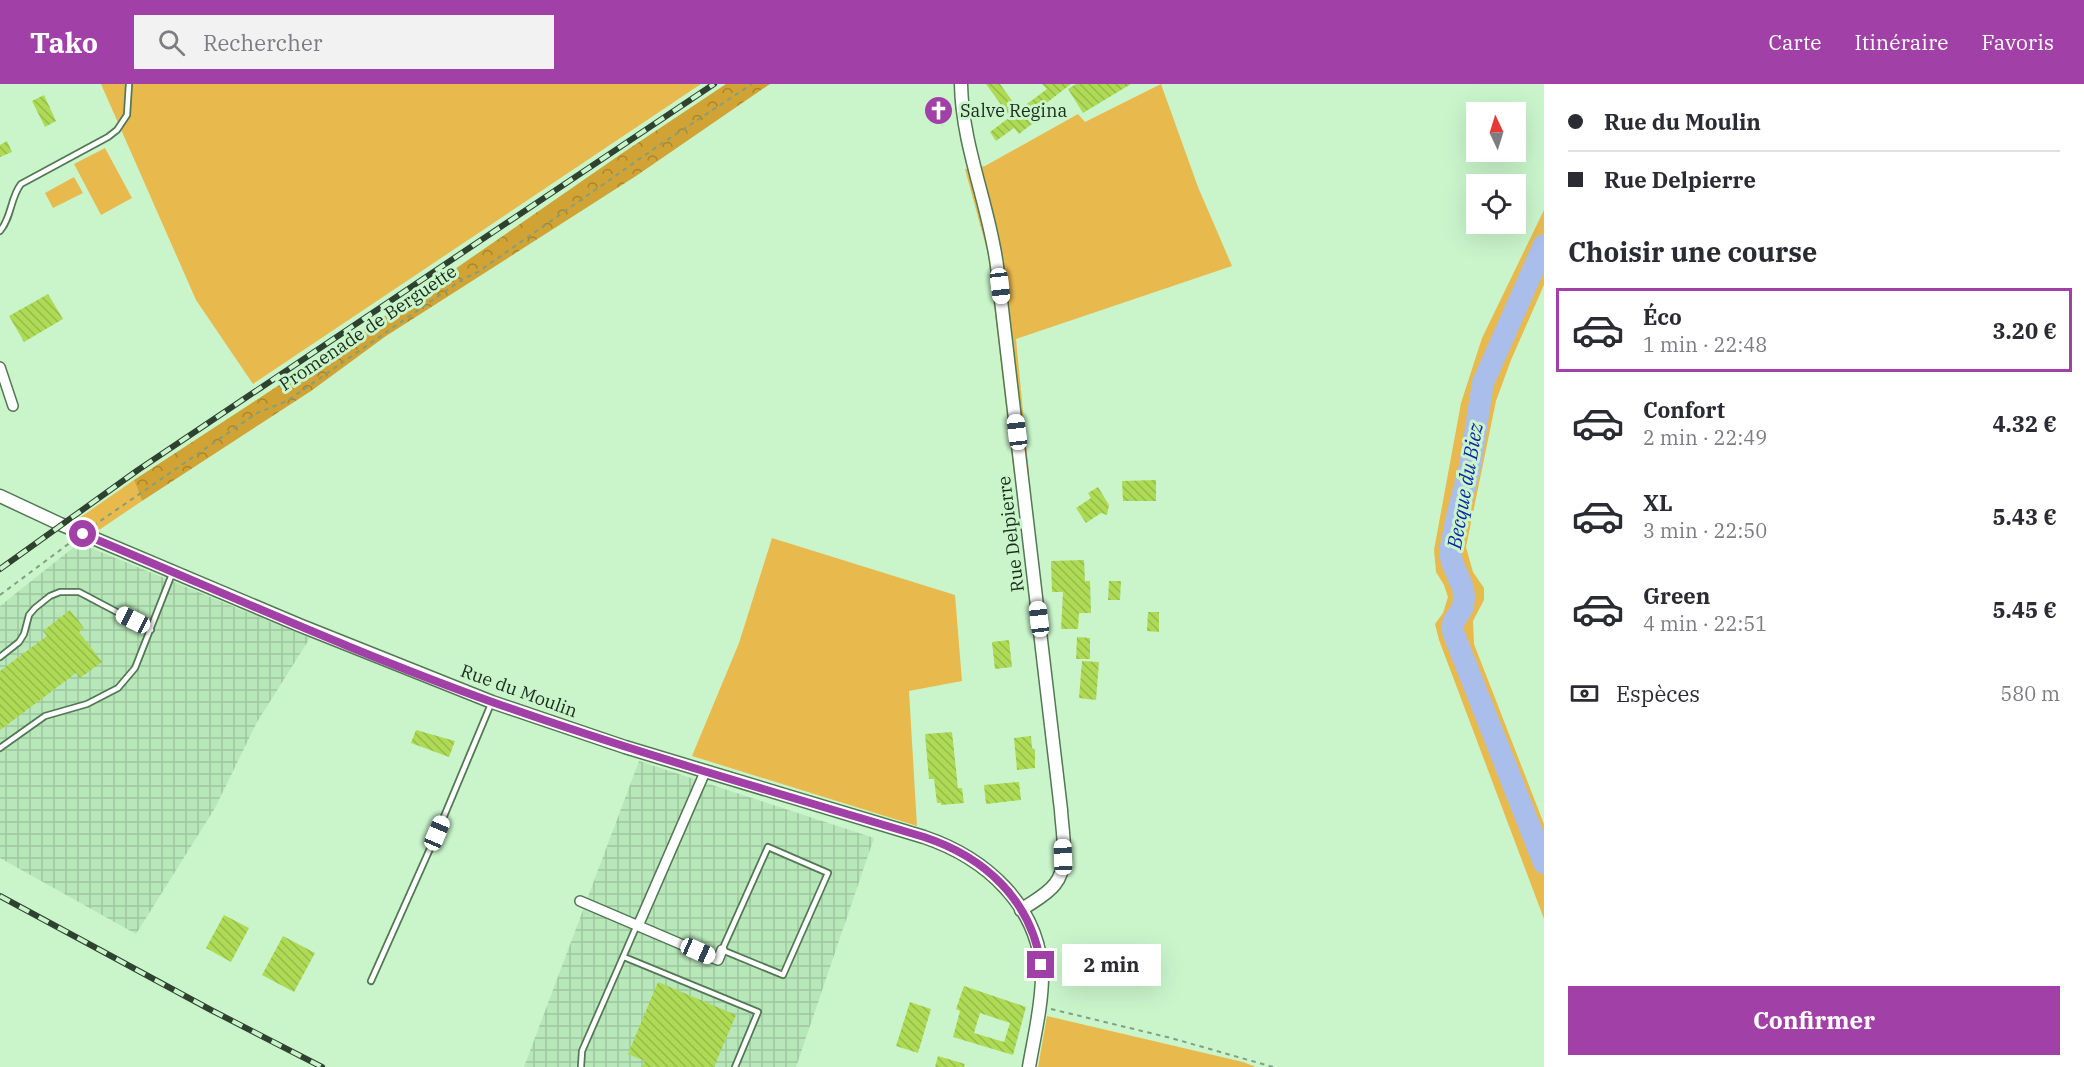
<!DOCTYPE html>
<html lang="fr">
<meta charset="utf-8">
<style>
:root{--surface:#fff;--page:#f2f2f3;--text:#2b2b33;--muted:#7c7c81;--line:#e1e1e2;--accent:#a140a7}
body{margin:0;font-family:"IBM Plex Serif",serif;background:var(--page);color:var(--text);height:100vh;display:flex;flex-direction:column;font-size:22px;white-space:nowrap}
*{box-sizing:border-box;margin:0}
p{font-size:20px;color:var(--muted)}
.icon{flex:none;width:33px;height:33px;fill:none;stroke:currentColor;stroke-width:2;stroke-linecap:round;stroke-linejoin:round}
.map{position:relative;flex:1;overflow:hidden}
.drawer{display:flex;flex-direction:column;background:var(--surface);width:540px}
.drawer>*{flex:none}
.hud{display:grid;align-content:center;height:132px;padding:0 24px;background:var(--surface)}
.needle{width:39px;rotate:356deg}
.fabs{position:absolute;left:1466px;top:18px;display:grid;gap:12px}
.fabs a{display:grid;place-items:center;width:60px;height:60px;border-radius:0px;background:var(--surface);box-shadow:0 6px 24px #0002;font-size:30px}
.end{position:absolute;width:27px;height:27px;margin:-14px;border:8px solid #a140a7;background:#fff;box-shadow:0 0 0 3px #fff}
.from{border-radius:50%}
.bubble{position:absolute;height:42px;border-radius:0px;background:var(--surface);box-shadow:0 6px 24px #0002;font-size:20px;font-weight:800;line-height:42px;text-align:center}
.car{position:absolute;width:18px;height:36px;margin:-18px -9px;border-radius:8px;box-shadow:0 0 4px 2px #0007;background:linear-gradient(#fff 24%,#345 0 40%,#fff 0 76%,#345 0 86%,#fff 0)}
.hud b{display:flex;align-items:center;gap:21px;height:57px;font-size:22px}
.hud b+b{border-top:2px solid var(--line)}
.hud i{width:15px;height:15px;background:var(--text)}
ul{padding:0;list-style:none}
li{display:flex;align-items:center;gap:18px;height:84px;margin:0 12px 9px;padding:0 12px;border:3px solid transparent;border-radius:0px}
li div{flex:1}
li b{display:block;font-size:22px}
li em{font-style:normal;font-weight:800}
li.current{border-color:var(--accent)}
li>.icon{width:54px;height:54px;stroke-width:1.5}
h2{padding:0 24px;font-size:27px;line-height:72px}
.pay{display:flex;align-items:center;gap:15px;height:66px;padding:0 24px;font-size:22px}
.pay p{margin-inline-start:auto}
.cta{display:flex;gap:12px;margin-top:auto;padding:12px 24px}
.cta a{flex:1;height:69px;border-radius:0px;background:var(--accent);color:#fff;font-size:24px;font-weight:800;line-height:69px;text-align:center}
header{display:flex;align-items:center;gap:36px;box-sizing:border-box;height:84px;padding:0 30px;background:var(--accent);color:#fff}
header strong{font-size:28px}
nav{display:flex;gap:33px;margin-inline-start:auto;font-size:21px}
.search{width:420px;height:54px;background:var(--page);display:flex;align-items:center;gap:15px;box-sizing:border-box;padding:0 21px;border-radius:0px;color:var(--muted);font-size:22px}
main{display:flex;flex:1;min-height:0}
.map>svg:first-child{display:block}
.industrial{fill:url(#industrial-grid)}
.green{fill:#e8ba4e}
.forest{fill:url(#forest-crowns)}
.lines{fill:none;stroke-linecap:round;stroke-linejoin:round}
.river{stroke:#a9beea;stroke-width:22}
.building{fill:url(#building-back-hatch);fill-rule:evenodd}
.service-casing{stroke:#527854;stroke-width:8}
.minor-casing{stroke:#527854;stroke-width:12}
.tertiary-casing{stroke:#527854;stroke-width:15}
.path{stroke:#81a082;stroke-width:2;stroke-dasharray:4.5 4.5;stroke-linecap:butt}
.service{stroke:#fff;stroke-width:4.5}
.minor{stroke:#fff;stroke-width:9}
.tertiary{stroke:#fff;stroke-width:12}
.rail-casing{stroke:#2f4230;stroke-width:6}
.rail{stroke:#caf5cb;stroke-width:4;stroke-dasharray:11;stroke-linecap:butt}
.route{stroke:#a140a7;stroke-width:8}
.labels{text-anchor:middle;stroke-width:6;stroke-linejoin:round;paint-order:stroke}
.poi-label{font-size:18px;fill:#1b2b1c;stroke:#caf5cb;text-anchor:start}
.street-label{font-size:18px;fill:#1b2b1c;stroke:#caf5cb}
.water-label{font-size:20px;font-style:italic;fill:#0c27a4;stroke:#caf5cb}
</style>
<header>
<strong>Tako</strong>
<div class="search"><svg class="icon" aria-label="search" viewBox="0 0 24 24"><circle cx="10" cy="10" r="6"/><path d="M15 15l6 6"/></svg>Rechercher</div>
<nav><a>Carte</a><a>Itinéraire</a><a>Favoris</a></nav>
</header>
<main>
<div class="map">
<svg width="1544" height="983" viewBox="0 0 1544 983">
<defs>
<pattern id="industrial-grid" width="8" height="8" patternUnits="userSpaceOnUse" patternTransform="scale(1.5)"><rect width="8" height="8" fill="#b8e7b9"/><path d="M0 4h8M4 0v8" fill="none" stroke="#9ec69e"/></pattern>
<pattern id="forest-crowns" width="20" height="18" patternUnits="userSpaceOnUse" patternTransform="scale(1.5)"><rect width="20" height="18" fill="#d1a334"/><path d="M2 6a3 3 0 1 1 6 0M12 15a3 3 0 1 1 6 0" fill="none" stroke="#a9852b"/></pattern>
<pattern id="building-back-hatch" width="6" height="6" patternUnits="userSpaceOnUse" patternTransform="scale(1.5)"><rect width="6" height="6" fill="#aedb55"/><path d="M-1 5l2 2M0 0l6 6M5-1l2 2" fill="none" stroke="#95bc49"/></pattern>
</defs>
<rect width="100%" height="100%" fill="#caf5cb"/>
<path class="industrial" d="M79,459L310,554L257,638L215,724L136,850L0,774V522Z
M639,677L874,754L796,983H524Z"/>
<path class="green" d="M101,0H701L253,300L196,216Z
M1161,0L1198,103L1232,182L1016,255L1029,389L1014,391L988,170L965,85L985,82L1078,30L1085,38Z
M105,64L132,114L101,131L74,80Z
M74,93L83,109L53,124L45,109Z
M1544,126V201L1511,276L1496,317L1466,463L1473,488L1484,504V516L1473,537L1474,560L1544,740V835L1439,556L1435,540L1443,529L1448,513L1444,501L1436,488L1434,466L1461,319L1482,254Z
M134,396L142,417L99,446L75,437Z
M772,454L955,511L962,597L909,607L917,742L692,672L739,559Z
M1047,932L1243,978L1256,983H1038Z"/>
<path class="forest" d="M726,0H770L636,92L386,252L311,307L142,417L134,396L429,203L621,70Z"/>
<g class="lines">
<path class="river" d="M1544,161L1483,299L1470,382L1456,437L1450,469L1452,478L1463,504L1464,514L1463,523L1453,539V548L1544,779"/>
</g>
<path class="building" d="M986,0H1000L1019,26L1047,5L1042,0H1071L1036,27L1041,33L1019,50L1014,44L996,57L990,48L1010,33Z
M1076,0H1131L1083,29L1068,5Z
M44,11L56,37L45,43L32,17Z
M7,57L12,68L0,73V61Z
M48,210L63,235L24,258L9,232Z
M1156,396V417H1123L1122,397Z
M1098,403L1109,421L1107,431L1101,429L1086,439L1076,424L1091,414L1088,409Z
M1084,476L1085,497H1090L1091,529H1079L1078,545H1061L1063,508H1052L1051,477Z
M1109,497H1121L1120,516H1108Z
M70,526L84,544L79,548L102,578L80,594L76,589L0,646V587L47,552L43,547Z
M1148,528H1159V548L1147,547Z
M1077,553L1090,554V575H1076Z
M1009,556L1012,583L995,585L992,558Z
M1082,577L1099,578L1096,616L1079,614Z
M416,646L455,657L449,673L411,659Z
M952,648L958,704H962L964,719L941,721V719H937L934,695H929L925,650Z
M1031,652L1032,664L1035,666V684L1017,686L1014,654Z
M1019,698L1021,716L986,720L984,701Z
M224,831L249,844L231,878L206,864Z
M283,852L315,869L294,908L262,891Z
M658,898L736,931L714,983H642L645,977L628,970Z
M964,902L1026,923L1013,971L953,953L960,927L956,925ZM980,929L1010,939L1004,958L974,949Z
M910,918L931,925L918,969L896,962Z
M938,972L965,980L964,983H935Z"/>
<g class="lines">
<defs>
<path id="service" d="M0,147C12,133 10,114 21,100L108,53L117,46L127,31L129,0
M0,573L19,558L24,550L29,531L35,524L50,512L60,508H79L151,546
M0,664L45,632L87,620L118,604L135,584L172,490
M768,763L828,789L783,891L722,866Z
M624,873L758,928L735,983
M371,897L437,749L491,620
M581,983L582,967L637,841"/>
<path id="minor" d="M0,283L13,322
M580,817L718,876L722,866
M638,842L705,688"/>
<path id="tertiary" d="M961,0C962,62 989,121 997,182L1061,726C1062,747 1070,782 1055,800C1047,811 1032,818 1021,826
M0,412L60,440L299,541L492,618L625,663L924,753C986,774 1040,822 1042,892C1042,922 1034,953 1029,983"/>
</defs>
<use href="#service" class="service-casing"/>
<use href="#minor" class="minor-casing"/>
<use href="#tertiary" class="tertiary-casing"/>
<path class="path" d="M93,442L257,329L287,317L463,195L478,188L658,62L752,0
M0,511L71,458
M1051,925L1171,954L1273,983"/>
<use href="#service" class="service"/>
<use href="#minor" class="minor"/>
<use href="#tertiary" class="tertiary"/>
<defs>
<path id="rail" d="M0,485L138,386L714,0
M0,812L211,926L322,983"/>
</defs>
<use href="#rail" class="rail-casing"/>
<use href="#rail" class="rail"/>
</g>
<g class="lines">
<path class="route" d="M83,450C220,507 355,569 495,619C636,669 781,710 924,753C985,773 1031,816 1041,881"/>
</g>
<defs>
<symbol id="church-disc" viewBox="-11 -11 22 22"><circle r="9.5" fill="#a140a7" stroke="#caf5cb"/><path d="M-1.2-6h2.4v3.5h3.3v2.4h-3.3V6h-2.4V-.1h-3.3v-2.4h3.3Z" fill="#fff"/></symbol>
</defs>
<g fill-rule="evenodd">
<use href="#church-disc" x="922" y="10" width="33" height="33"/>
</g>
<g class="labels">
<g class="poi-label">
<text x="960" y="33">Salve Regina</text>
</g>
<g class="street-label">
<text transform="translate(368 244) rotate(-34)" y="6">Promenade de Berguette</text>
<text transform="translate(1011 450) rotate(-97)" y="6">Rue Delpierre</text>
<text transform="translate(519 607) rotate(20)" y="6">Rue du Moulin</text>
</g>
<g class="water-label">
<text transform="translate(1465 402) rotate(-80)" y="7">Becque du Biez</text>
</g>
</g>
</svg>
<div class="fabs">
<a><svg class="needle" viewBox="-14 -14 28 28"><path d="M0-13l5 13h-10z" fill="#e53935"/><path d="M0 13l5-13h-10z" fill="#7c7c81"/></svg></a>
<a><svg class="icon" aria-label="locate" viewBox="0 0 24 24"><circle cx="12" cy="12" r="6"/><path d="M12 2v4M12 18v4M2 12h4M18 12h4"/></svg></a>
</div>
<i class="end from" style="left:83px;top:450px"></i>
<i class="end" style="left:1041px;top:881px"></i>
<div class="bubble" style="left:1062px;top:860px;width:99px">2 min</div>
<i class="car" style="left:1000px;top:202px;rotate:173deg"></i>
<i class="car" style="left:1017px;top:348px;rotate:353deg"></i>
<i class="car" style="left:1039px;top:535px;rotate:353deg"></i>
<i class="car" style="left:133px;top:536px;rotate:297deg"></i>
<i class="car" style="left:437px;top:749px;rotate:23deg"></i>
<i class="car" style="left:1063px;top:773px;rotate:358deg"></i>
<i class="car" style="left:698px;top:867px;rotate:114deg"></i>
</div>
<section class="drawer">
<div class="hud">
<b><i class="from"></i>Rue du Moulin</b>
<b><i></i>Rue Delpierre</b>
</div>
<h2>Choisir une course</h2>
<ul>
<li class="current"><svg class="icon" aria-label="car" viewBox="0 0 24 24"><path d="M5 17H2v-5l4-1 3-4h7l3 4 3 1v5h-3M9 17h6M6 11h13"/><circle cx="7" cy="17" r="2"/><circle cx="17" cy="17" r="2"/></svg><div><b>Éco</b><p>1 min · 22:48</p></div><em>3.20 €</em></li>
<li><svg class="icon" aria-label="car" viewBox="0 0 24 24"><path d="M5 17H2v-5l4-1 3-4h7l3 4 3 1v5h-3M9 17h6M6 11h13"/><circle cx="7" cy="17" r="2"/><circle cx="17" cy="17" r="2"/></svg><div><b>Confort</b><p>2 min · 22:49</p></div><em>4.32 €</em></li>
<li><svg class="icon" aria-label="car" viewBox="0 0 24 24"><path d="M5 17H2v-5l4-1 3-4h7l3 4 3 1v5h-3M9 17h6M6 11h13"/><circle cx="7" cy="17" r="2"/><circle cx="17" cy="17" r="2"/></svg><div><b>XL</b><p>3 min · 22:50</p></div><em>5.43 €</em></li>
<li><svg class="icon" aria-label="car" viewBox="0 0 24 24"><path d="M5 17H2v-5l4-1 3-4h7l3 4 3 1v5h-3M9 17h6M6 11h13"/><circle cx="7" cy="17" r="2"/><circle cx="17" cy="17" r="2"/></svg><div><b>Green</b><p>4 min · 22:51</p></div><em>5.45 €</em></li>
</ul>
<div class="pay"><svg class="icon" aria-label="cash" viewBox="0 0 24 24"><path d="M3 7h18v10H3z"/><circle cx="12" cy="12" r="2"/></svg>Espèces<p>580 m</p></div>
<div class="cta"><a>Confirmer</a></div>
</section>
</main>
